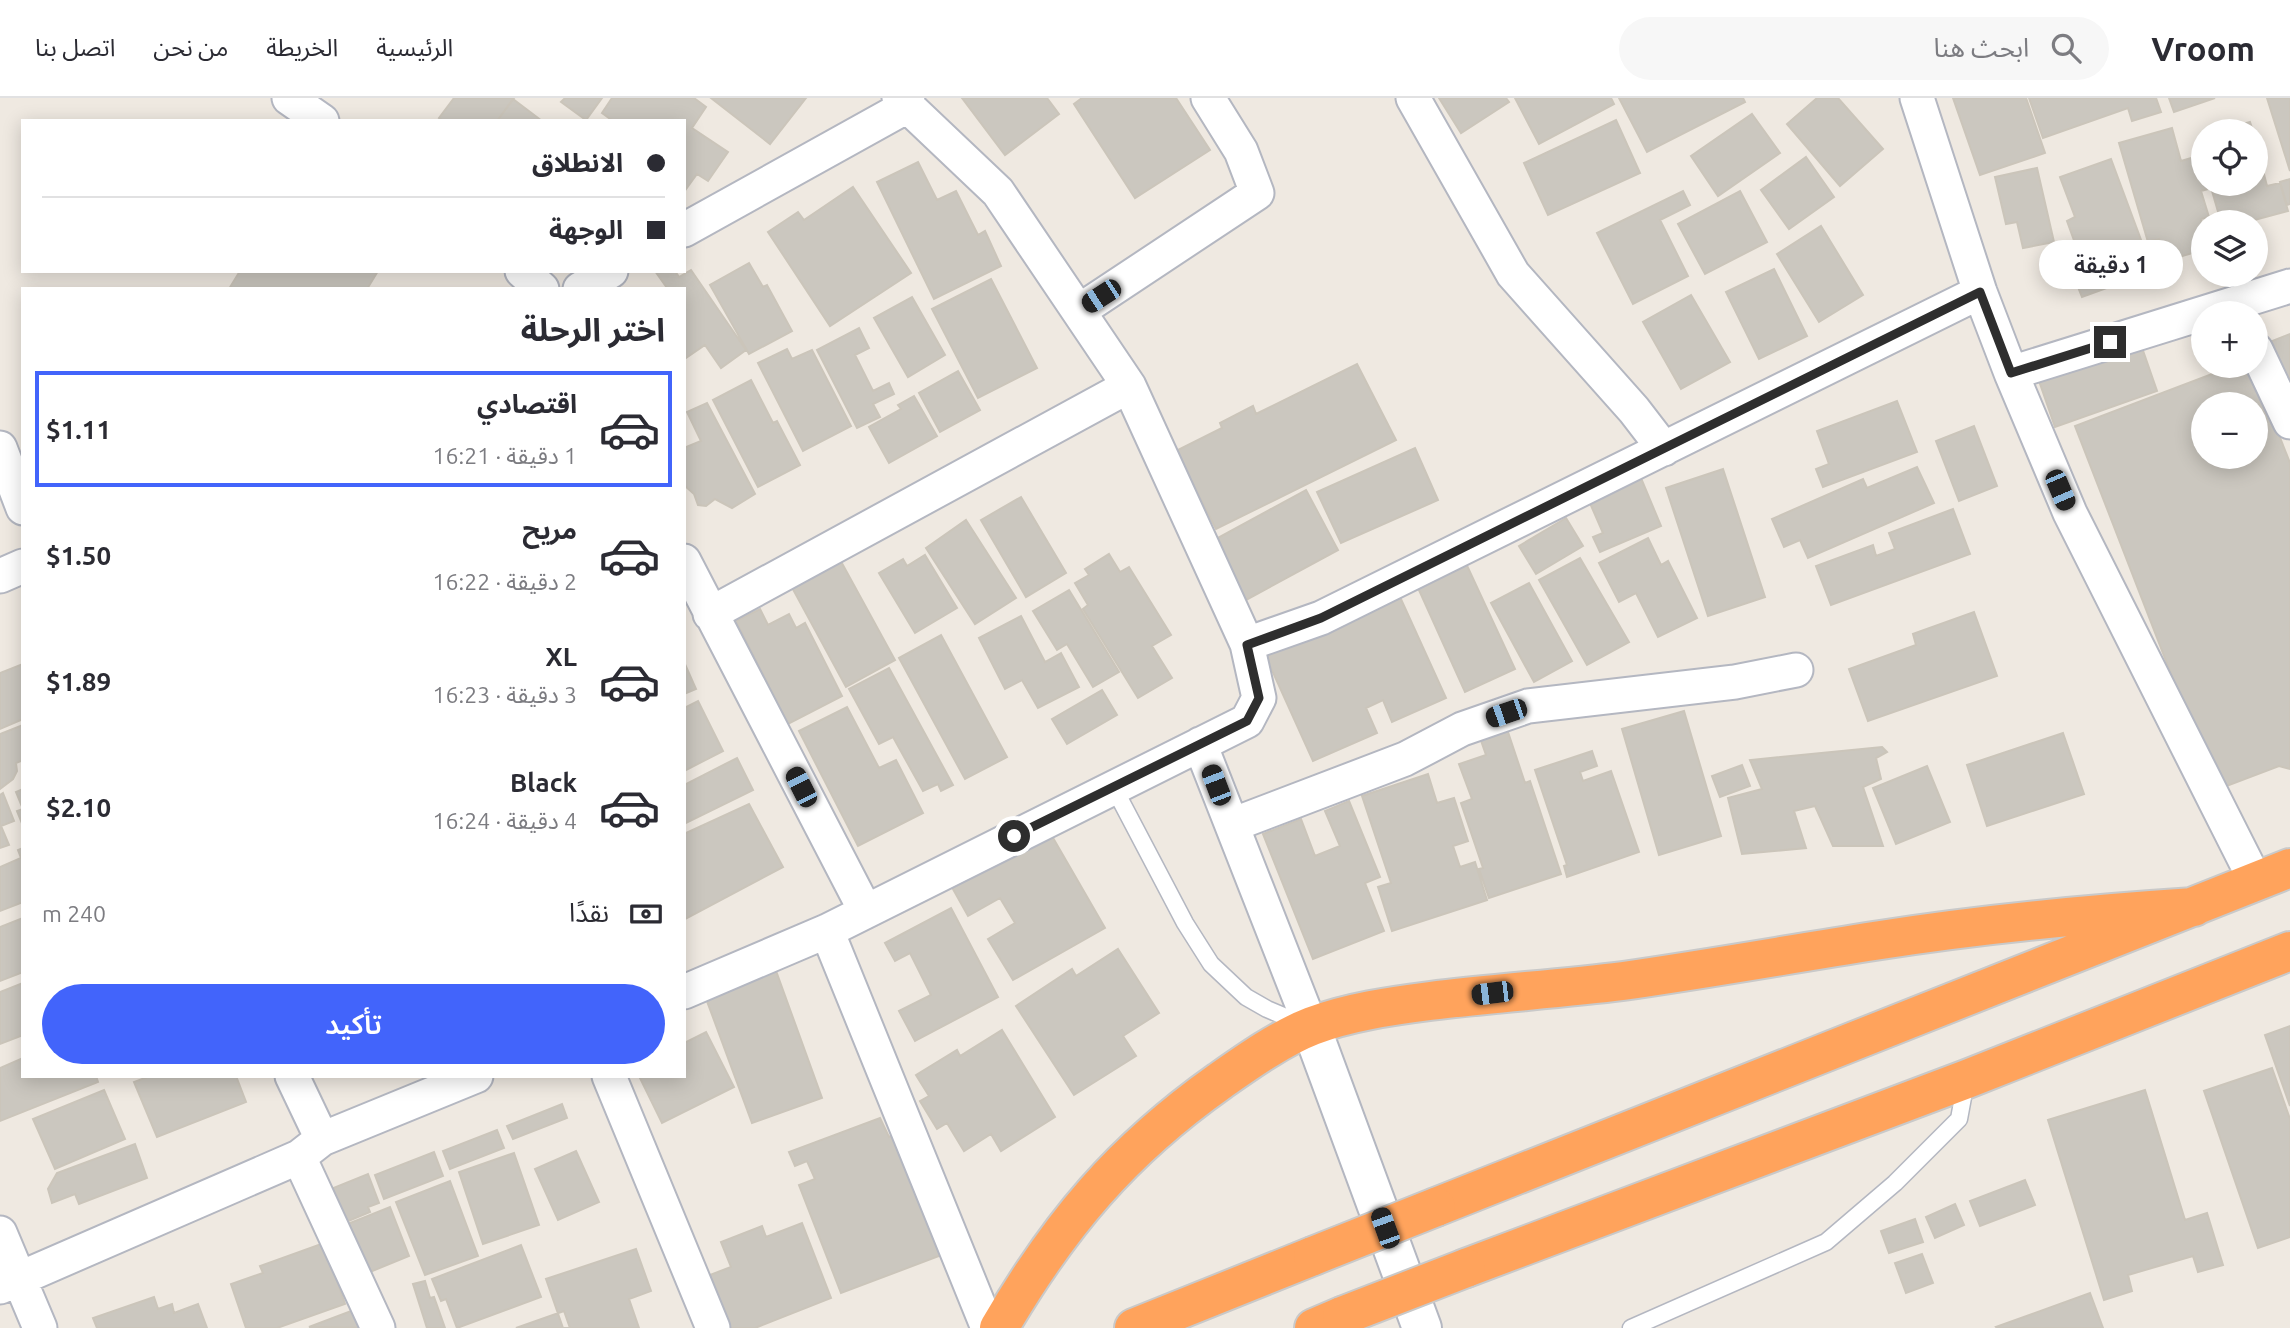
<!DOCTYPE html>
<html lang="ar">
<meta charset="utf-8">
<style>
:root{--surface:#fff;--page:#f7f7f7;--text:#2b2b33;--muted:#7c7c81;--line:#e1e1e2;--accent:#4264fb}
body{margin:0;font-family:Ubuntu,"Noto Sans Arabic",sans-serif;background:var(--page);color:var(--text);direction:rtl;height:100vh;display:flex;flex-direction:column;font-size:26px;white-space:nowrap}
*{box-sizing:border-box;margin:0}
p{font-size:23px;color:var(--muted)}
.icon{flex:none;width:38px;height:38px;fill:none;stroke:currentColor;stroke-width:2;stroke-linecap:round;stroke-linejoin:round}
.map{position:relative;flex:1;overflow:hidden;direction:ltr}
.drawer{position:absolute;left:21px;top:189px;width:665px;height:791px;display:flex;flex-direction:column;background:var(--surface);border-radius:0px;box-shadow:0 4px 18px #0003;direction:rtl}
.drawer>*{flex:none}
.top-card{position:absolute;left:21px;top:21px;width:665px;height:154px;border-radius:0px;box-shadow:0 4px 18px #0003;direction:rtl;display:grid;align-content:center;height:154px;padding:0 21px;background:var(--surface)}
.controls{position:absolute;left:2191px;top:21px;display:grid;gap:14px}
.controls a{display:grid;place-items:center;width:77px;height:77px;border-radius:50%;background:var(--surface);box-shadow:0 4px 18px #0003;font-size:35px}
.end{position:absolute;width:32px;height:32px;margin:-16px;border:9px solid #2e2e2e;background:#fff;box-shadow:0 0 0 4px #fff}
.from{border-radius:50%}
.bubble{position:absolute;height:49px;border-radius:24px;background:var(--surface);box-shadow:0 4px 18px #0003;font-size:23px;font-weight:600;line-height:49px;text-align:center;direction:rtl}
.car{position:absolute;width:21px;height:42px;margin:-21px -10px;border-radius:9px;box-shadow:0 0 5px 2px #0007;background:linear-gradient(#222 24%,#8ab4d8 0 40%,#222 0 76%,#8ab4d8 0 86%,#222 0)}
.top-card b{display:flex;align-items:center;gap:24px;height:66px;font-size:26px}
.top-card b+b{border-top:2px solid var(--line)}
.top-card i{width:18px;height:18px;background:var(--text)}
ul{padding:0;list-style:none}
li{display:flex;align-items:center;gap:21px;height:116px;margin:0 14px 10px;padding:0 7px;border:4px solid transparent;border-radius:0px}
li div{flex:1}
li b{display:block;font-size:26px}
li em{font-style:normal;font-weight:600}
li.on{border-color:var(--accent)}
li>.icon{width:63px;height:63px;stroke-width:1.5}
h2{padding:0 21px;font-size:32px;line-height:84px}
.pay{display:flex;align-items:center;gap:18px;height:77px;padding:0 21px;font-size:26px}
.pay p{margin-inline-start:auto}
.cta{display:flex;gap:14px;margin-top:auto;padding:14px 21px}
.cta a{flex:1;height:80px;border-radius:42px;background:var(--accent);color:#fff;font-size:28px;font-weight:600;line-height:80px;text-align:center}
header{display:flex;align-items:center;gap:42px;box-sizing:border-box;height:98px;padding:0 35px;background:var(--surface);border-bottom:2px solid var(--line)}
header strong{font-size:33px}
nav{display:flex;gap:38px;margin-inline-start:auto;font-size:24px}
.search{width:490px;height:63px;background:var(--page);display:flex;align-items:center;gap:18px;box-sizing:border-box;padding:0 24px;border-radius:38px;color:var(--muted);font-size:26px}
.map>svg:first-child{display:block}
.building{fill:#cbc7bf;stroke:#cbc5ba;stroke-width:2;fill-rule:evenodd}
.lines{fill:none;stroke-linecap:round;stroke-linejoin:round}
.lane-casing{stroke:#b4b7c1;stroke-width:19}
.street-casing{stroke:#b4b7c1;stroke-width:37}
.secondary-casing{stroke:#b4b7c1;stroke-width:42}
.highway-casing{stroke:#c9c9c9;stroke-width:42}
.lane{stroke:#fff;stroke-width:16}
.street{stroke:#fff;stroke-width:33}
.secondary{stroke:#fff;stroke-width:38}
.highway{stroke:#ffa35c;stroke-width:38}
.highway-bridge-casing{stroke:#c9c9c9;stroke-width:42;stroke-linecap:butt}
.highway-bridge{stroke:#ffa35c;stroke-width:38}
.route{stroke:#2e2e2e;stroke-width:9}
</style>
<header>
<strong>Vroom</strong>
<div class="search"><svg class="icon" aria-label="search" viewBox="0 0 24 24"><circle cx="10" cy="10" r="6"/><path d="M15 15l6 6"/></svg>ابحث هنا</div>
<nav><a>الرئيسية</a><a>الخريطة</a><a>من نحن</a><a>اتصل بنا</a></nav>
</header>
<div class="map">
<svg width="2290" height="1230" viewBox="0 0 2290 1230">
<rect width="100%" height="100%" fill="#efe9e1"/>
<path class="building" d="M454,0H514L497,23H443L439,20Z
M565,0H602L586,22L561,4Z
M612,0H694L706,9L692,30L728,54L708,83L697,76L684,94V23H613L602,15Z
M711,0H806L770,46Z
M962,0H1047L1059,16L1005,57Z
M1082,0H1176L1210,52L1135,100L1074,6Z
M1439,0H1506L1509,4L1461,35Z
M1515,0H1611L1614,6L1539,46Z
M1619,0H1743L1745,4L1647,54Z
M1817,0H1838L1883,51L1840,88L1787,26Z
M1953,0H2026L2045,55L1980,77Z
M2029,0H2156L2161,14L2132,23L2128,10L2043,40Z
M2169,0H2215L2174,14Z
M2267,0H2290V73Z
M513,1L542,23H497Z
M1752,16L1780,55L1718,98L1691,58Z
M1616,22L1640,75L1548,117L1524,65Z
M2250,24L2253,33H2217Z
M2172,30L2181,63L2198,58L2203,76V86H2206L2208,91L2201,93L2209,119L2201,121L2203,131V152L2165,163L2159,141L2148,144L2119,45Z
M2256,45L2267,88L2280,85L2288,113L2247,124H2221L2210,86H2256Z
M1806,59L1834,99L1789,131L1761,92Z
M2111,61L2144,150L2132,155L2140,178L2082,199L2074,179L2078,177L2069,150L2076,148L2067,123L2075,119L2060,79Z
M918,64L937,102L956,93L978,137L985,133L1001,168L934,201L877,84Z
M2037,70L2054,144L2023,150L2017,124L2006,126L1995,79Z
M2290,81V106L2287,107L2280,84Z
M853,89L911,175L830,228L768,134L798,114L804,122Z
M1683,93L1690,107L1660,122L1688,178L1633,206L1597,135Z
M1740,93L1767,144L1705,176L1678,126Z
M1821,128L1863,197L1819,224L1777,156Z
M749,165L763,189L767,187L792,233L749,256L710,187Z
M1774,171L1807,238L1759,261L1726,194Z
M691,172L746,252L721,270L705,247L686,260L684,258V191H665L667,190L655,173H675L679,179Z
M240,173H378L367,191H229Z
M991,181L1037,270L978,300L932,211Z
M1691,197L1730,264L1681,291L1643,224Z
M912,199L945,257L908,279L874,220Z
M859,230L869,250L855,257L873,293L889,285L894,296L873,306L880,319L857,330L817,252Z
M2290,236V303L2267,245Z
M2139,241L2157,293L2055,329L2037,277Z
M787,251L792,261L812,252L851,328L803,353L758,265Z
M1357,266L1396,342L1216,431L1176,353L1222,330L1220,325L1253,308L1256,316Z
M2233,268H2252L2290,365V671L2279,668L2216,692L2075,328ZM2203,306H2256V359H2203Z
M958,273L980,312L940,334L919,295Z
M751,282L773,325L777,323L800,367L758,389L713,302Z
M914,298L937,338L889,365L869,329L901,311L898,307Z
M1897,303L1917,354L1823,389L1816,371L1829,366L1817,333Z
M707,305L755,396L732,410L715,401L706,408L698,407L694,396L684,387V350L701,343L687,314Z
M1974,328L1997,388L1959,403L1936,343Z
M1415,350L1438,402L1341,445L1317,394Z
M1917,369L1934,405L1808,460L1800,442L1784,449L1772,421L1863,381L1867,390Z
M1723,371L1765,499L1708,518L1666,390Z
M1638,373L1661,428L1600,454L1593,439L1603,435L1586,396Z
M1306,392L1338,452L1244,503L1216,441Z
M1021,399L1066,475L1026,499L981,422Z
M1953,411L1970,456L1831,507L1816,468L1873,447L1876,458L1895,451L1889,435Z
M1566,420L1583,448L1536,476L1519,448Z
M966,422L1016,500L975,526L926,450Z
M1648,440L1661,467L1668,463L1697,520L1658,539L1636,495L1619,504L1599,465Z
M1109,456L1120,474L1129,469L1171,537L1152,548L1172,580L1138,600L1083,511L1088,507L1075,485L1089,477L1085,471Z
M925,457L957,510L915,535L879,475L903,461L907,468Z
M838,458L895,562L846,589L789,484Z
M1463,459L1515,571L1465,594L1414,481Z
M1580,460L1629,544L1587,567L1539,482Z
M1529,485L1572,563L1534,584L1491,505Z
M1395,488L1446,600L1392,624L1383,602L1366,610L1377,635L1313,663L1261,548Z
M1069,492L1119,574L1093,589L1067,546L1057,552L1033,513Z
M760,511L768,527L789,516L796,530L805,525L842,598L788,626L736,523Z
M1974,514L1997,578L1868,623L1849,571L1916,547L1913,536Z
M1021,518L1045,564L1061,555L1079,589L1038,610L1022,582L1005,591L979,540Z
M941,537L1007,659L965,681L899,560Z
M684,564L696,591L684,596Z
M23,566V621L0,631V575Z
M889,570L953,687L941,693L938,686L923,693L893,639L879,646L849,591Z
M1102,592L1117,617L1067,646L1052,621Z
M698,603L723,653L684,673V610Z
M847,609L879,670L896,662L923,715L858,748L799,633Z
M1684,613L1721,738L1659,757L1622,631Z
M1505,625L1525,685L1530,683L1561,776L1489,800L1479,771L1483,770L1461,705L1472,701L1459,666L1486,657L1478,634Z
M23,627V662L16,665L17,673L13,681L0,691V636Z
M2063,635L2084,696L1987,728L1967,667Z
M1882,649L1887,654L1876,660L1881,681L1863,689L1883,748H1833L1815,708L1794,713L1806,750L1742,756L1728,700L1762,691L1750,662Z
M1592,653L1597,668L1580,674L1583,683L1611,673L1639,754L1567,779L1564,768L1567,767L1535,672Z
M737,660L753,692L684,726V687Z
M1742,667L1750,688L1720,699L1712,678Z
M1927,668L1950,724L1896,746L1873,690Z
M1428,676L1437,705L1454,700L1468,743L1453,748L1460,769L1475,764L1487,802L1392,833L1378,789L1391,785L1362,698Z
M23,691V728L17,713L23,711L16,694Z
M3,695L14,723L1,728L9,747L0,750V697Z
M1349,703L1380,779L1365,785L1384,833L1313,861L1263,736L1301,721L1315,758L1340,748L1325,713Z
M749,706L783,769L685,821L684,736Z
M1045,726L1105,830L1013,882L988,841L1015,825L1000,800L968,818L948,782Z
M23,750V804L0,813V769L21,760L18,752Z
M951,810L998,899L915,943L899,913L931,897L910,855L895,863L885,845Z
M23,820V874L0,883V829Z
M1118,851L1159,915L1123,938L1136,958L1074,997L1016,908L1072,871L1076,878Z
M775,870L822,1000L752,1025L704,895Z
M23,885V937L0,946V894Z
M2290,928V1008L2265,937Z
M1002,932L1055,1019L1001,1053L991,1036L964,1053L947,1025L937,1031L920,1003L929,998L916,977L957,952L960,958Z
M706,934L734,989L662,1025L639,978H684V945Z
M23,960V978H96L98,984L0,1023V970Z
M2272,970L2290,1021V1139L2258,1150L2204,993Z
M150,978H236L246,1004L157,1039L134,984Z
M104,992L125,1041L55,1071L33,1021Z
M2145,992L2185,1122L2207,1115L2223,1167L2198,1174L2193,1158L2128,1177L2132,1193L2104,1202L2048,1022Z
M562,1006L567,1020L513,1041L507,1028Z
M880,1020L889,1039L900,1035L947,1155L841,1195L799,1087L815,1081L807,1063L795,1068L789,1054Z
M497,1032L504,1050L450,1071L443,1053Z
M135,1046L147,1080L79,1106L75,1096L52,1105L48,1091L57,1075Z
M576,1053L599,1104L558,1122L535,1071Z
M434,1054L443,1078L384,1101L375,1077Z
M514,1055L539,1127L483,1146L459,1074Z
M368,1076L379,1105L368,1109L370,1114L339,1127L326,1093Z
M2025,1082L2035,1107L1980,1128L1970,1103Z
M450,1083L478,1158L425,1177L396,1104Z
M1955,1106L1964,1127L1935,1140L1926,1119Z
M390,1109L409,1158L365,1176L345,1127Z
M1915,1121L1923,1144L1889,1155L1881,1133Z
M802,1125L831,1200L755,1230H722L702,1180L731,1169L721,1144L762,1128L766,1139Z
M324,1145L345,1206L277,1230H246L231,1186L263,1175L260,1168Z
M521,1147L541,1199L457,1230L446,1201L441,1203L432,1181Z
M636,1151L651,1193L629,1201L639,1230H563L546,1181Z
M1922,1156L1933,1185L1906,1195L1895,1165Z
M425,1183L430,1200L434,1199L445,1230H427L413,1186Z
M2090,1195L2103,1230H1997L1996,1229Z
M154,1199L158,1211L172,1206L174,1215L198,1206L207,1230H97L93,1220Z
M359,1210L367,1230L309,1229Z
M564,1213L570,1230H516Z"/>
<g class="lines">
<defs>
<path id="lane" d="M1113,688L1185,825L1211,866L1246,899L1267,911L1305,927
M1631,1230L1826,1144L1895,1085L1959,1021L1966,983"/>
<path id="street" d="M289,0L322,23
M899,0L998,94L1129,288L1247,546
M1413,0L1513,176L1634,312L1664,351
M1917,0L1980,194L2011,275L2070,415L2256,784
M684,132L909,7
M522,173L542,191
M580,191L611,173
M1079,213L1257,95L1241,53L1208,0
M2256,252L2290,324
M2011,275L2290,188
M0,350L23,410
M684,463L865,812
M0,478L23,468
M710,516L1129,288
M1200,646L1311,929
M1232,727L1405,661L1462,631L1528,608L1735,584L1796,572
M827,833L988,1230
M684,894L827,833L1247,623L1259,600L1247,546L1321,520L1980,194
M292,978L322,1041
M609,978L713,1230
M299,1059L378,1230
M0,1135L40,1230
M0,1189L299,1059L322,1041L476,978"/>
<path id="secondary" d="M1311,929L1422,1230"/>
<path id="highway" d="M1436,1109L2290,770
M1466,1170L1967,981L2290,853
M999,1230C1060,1126 1121,1053 1220,983C1247,964 1281,940 1312,928C1349,914 1391,908 1430,903C1494,895 1559,891 1623,883C1707,871 1791,856 1874,843C1981,826 2087,816 2194,809
M1134,1230L1313,1158
M1314,1230L1342,1218"/>
</defs>
<use href="#lane" class="lane-casing"/>
<use href="#street" class="street-casing"/>
<use href="#secondary" class="secondary-casing"/>
<use href="#highway" class="highway-casing"/>
<use href="#lane" class="lane"/>
<use href="#street" class="street"/>
<use href="#secondary" class="secondary"/>
<use href="#highway" class="highway"/>
<defs>
<path id="highway-bridge" d="M1313,1158L1436,1109
M1342,1218L1466,1170"/>
</defs>
<use href="#highway-bridge" class="highway-bridge-casing"/>
<use href="#highway-bridge" class="highway-bridge"/>
</g>
<g class="lines">
<path class="route" d="M1014,738L1247,623L1259,600L1247,547L1321,520L1980,194L2011,275L2110,244"/>
</g>
</svg>
<div class="controls">
<a><svg class="icon" aria-label="locate" viewBox="0 0 24 24"><circle cx="12" cy="12" r="6"/><path d="M12 2v4M12 18v4M2 12h4M18 12h4"/></svg></a>
<a><svg class="icon" aria-label="layers" viewBox="0 0 24 24"><path d="M12 4l9 5-9 5-9-5zM3 14l9 5 9-5"/></svg></a>
<a>+</a>
<a>−</a>
</div>
<i class="end from" style="left:1014px;top:738px"></i>
<i class="end" style="left:2110px;top:244px"></i>
<div class="bubble" style="left:2039px;top:142px;width:144px">1 دقيقة</div>
<i class="car" style="left:1101px;top:198px;rotate:237deg"></i>
<i class="car" style="left:2060px;top:392px;rotate:157deg"></i>
<i class="car" style="left:1506px;top:615px;rotate:251deg"></i>
<i class="car" style="left:1216px;top:687px;rotate:339deg"></i>
<i class="car" style="left:801px;top:689px;rotate:333deg"></i>
<i class="car" style="left:1492px;top:895px;rotate:263deg"></i>
<i class="car" style="left:1385px;top:1130px;rotate:340deg"></i>
<div class="top-card">
<b><i class="from"></i>الانطلاق</b>
<b><i></i>الوجهة</b>
</div>
<section class="drawer">
<h2>اختر الرحلة</h2>
<ul>
<li class="on"><svg class="icon" aria-label="car" viewBox="0 0 24 24"><path d="M5 17H2v-5l4-1 3-4h7l3 4 3 1v5h-3M9 17h6M6 11h13"/><circle cx="7" cy="17" r="2"/><circle cx="17" cy="17" r="2"/></svg><div><b>اقتصادي</b><p>1 دقيقة · 16:21</p></div><em>$1.11</em></li>
<li><svg class="icon" aria-label="car" viewBox="0 0 24 24"><path d="M5 17H2v-5l4-1 3-4h7l3 4 3 1v5h-3M9 17h6M6 11h13"/><circle cx="7" cy="17" r="2"/><circle cx="17" cy="17" r="2"/></svg><div><b>مريح</b><p>2 دقيقة · 16:22</p></div><em>$1.50</em></li>
<li><svg class="icon" aria-label="car" viewBox="0 0 24 24"><path d="M5 17H2v-5l4-1 3-4h7l3 4 3 1v5h-3M9 17h6M6 11h13"/><circle cx="7" cy="17" r="2"/><circle cx="17" cy="17" r="2"/></svg><div><b>XL</b><p>3 دقيقة · 16:23</p></div><em>$1.89</em></li>
<li><svg class="icon" aria-label="car" viewBox="0 0 24 24"><path d="M5 17H2v-5l4-1 3-4h7l3 4 3 1v5h-3M9 17h6M6 11h13"/><circle cx="7" cy="17" r="2"/><circle cx="17" cy="17" r="2"/></svg><div><b>Black</b><p>4 دقيقة · 16:24</p></div><em>$2.10</em></li>
</ul>
<div class="pay"><svg class="icon" aria-label="cash" viewBox="0 0 24 24"><path d="M3 7h18v10H3z"/><circle cx="12" cy="12" r="2"/></svg>نقدًا<p>240 m</p></div>
<div class="cta"><a>تأكيد</a></div>
</section>
</div>
